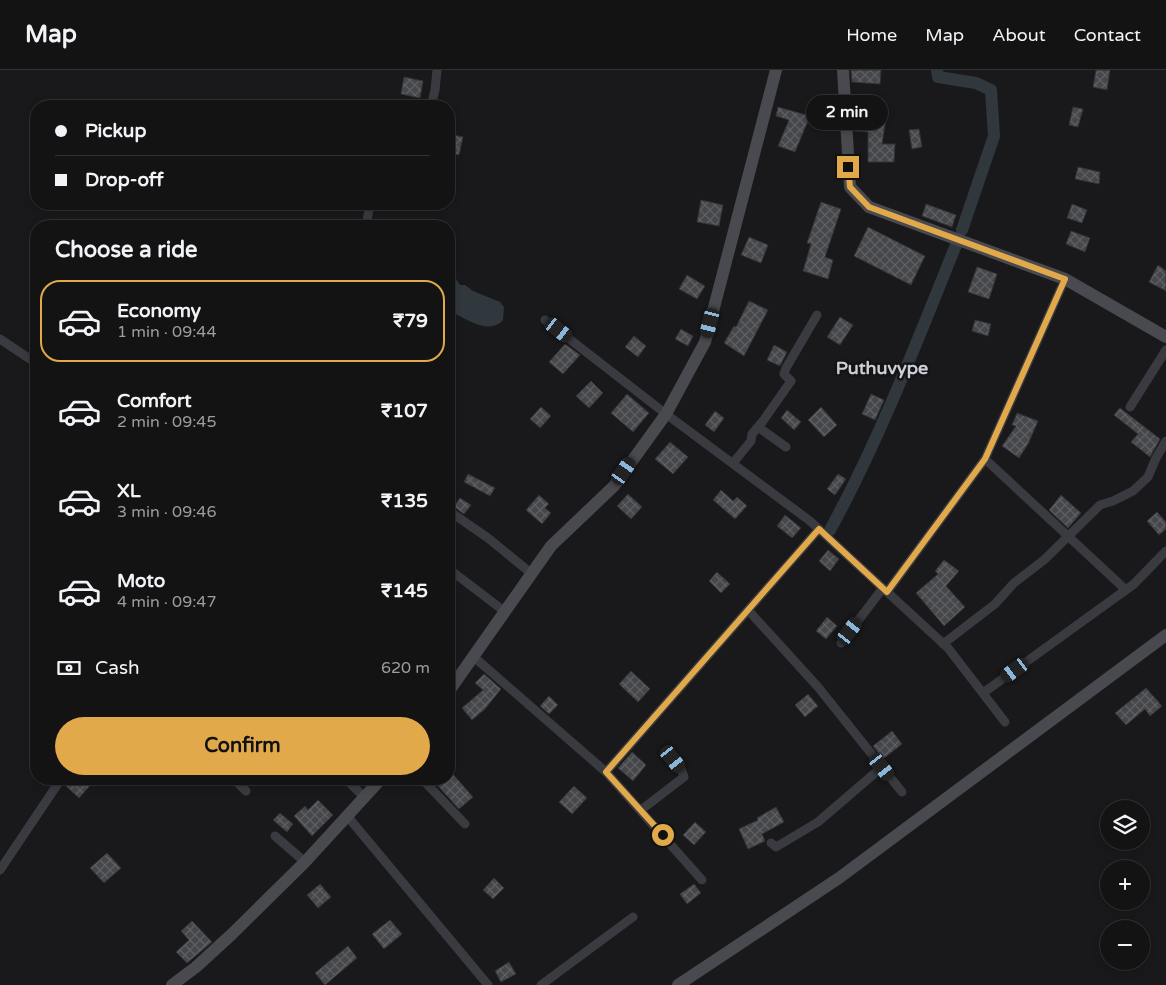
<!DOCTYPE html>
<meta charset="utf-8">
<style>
:root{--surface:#131314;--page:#1c1c1d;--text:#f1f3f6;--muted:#9d9ea0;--line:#323234;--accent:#e2a94a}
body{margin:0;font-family:"Varela Round",sans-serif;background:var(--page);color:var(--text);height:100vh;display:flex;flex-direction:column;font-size:19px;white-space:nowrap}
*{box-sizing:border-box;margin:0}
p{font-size:16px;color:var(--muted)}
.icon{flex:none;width:28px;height:28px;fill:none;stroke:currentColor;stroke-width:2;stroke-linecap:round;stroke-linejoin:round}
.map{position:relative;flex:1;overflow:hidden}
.sheet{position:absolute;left:30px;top:150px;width:425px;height:565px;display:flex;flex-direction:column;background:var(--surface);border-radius:20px;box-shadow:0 2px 8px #0003,0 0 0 1px var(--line)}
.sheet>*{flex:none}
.banner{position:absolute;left:30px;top:30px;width:425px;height:110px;border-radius:20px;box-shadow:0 2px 8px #0003,0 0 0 1px var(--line);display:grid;align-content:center;height:110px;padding:0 25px;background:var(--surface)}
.fabs{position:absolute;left:1100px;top:730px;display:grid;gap:10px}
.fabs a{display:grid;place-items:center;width:50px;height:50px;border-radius:50%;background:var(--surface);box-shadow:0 2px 8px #0003,0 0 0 1px var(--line);font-size:25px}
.end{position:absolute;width:22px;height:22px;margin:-11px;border:6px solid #e2a94a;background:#111;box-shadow:0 0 0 2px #111}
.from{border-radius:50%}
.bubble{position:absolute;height:35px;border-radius:18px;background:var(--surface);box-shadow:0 2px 8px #0003,0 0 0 1px var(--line);font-size:16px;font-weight:700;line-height:35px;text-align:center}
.car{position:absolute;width:15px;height:30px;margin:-15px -8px;border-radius:6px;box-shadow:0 0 4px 1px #0007;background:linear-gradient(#222 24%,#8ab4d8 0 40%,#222 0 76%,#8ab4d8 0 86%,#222 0)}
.banner b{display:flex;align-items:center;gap:18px;height:48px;font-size:19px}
.banner b+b{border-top:1px solid var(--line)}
.banner i{width:12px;height:12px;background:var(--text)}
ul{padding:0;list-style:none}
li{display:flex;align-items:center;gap:15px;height:82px;margin:0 10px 8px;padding:0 15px;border:2px solid transparent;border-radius:20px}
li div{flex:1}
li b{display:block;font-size:19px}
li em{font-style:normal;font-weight:700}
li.on{border-color:var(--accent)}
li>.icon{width:45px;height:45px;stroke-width:1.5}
h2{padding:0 25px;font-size:22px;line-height:60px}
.pay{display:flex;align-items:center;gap:12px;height:55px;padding:0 25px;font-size:19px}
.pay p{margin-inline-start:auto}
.primary-button{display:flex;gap:10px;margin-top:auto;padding:10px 25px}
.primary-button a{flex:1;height:58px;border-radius:30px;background:var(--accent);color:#111;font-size:20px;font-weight:700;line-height:58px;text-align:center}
header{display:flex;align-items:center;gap:30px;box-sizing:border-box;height:70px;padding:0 25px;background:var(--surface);border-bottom:1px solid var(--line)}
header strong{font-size:24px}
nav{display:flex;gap:28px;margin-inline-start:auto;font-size:18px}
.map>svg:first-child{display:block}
.water{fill:#30383e}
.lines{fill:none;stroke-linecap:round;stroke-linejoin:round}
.canal{stroke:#30383e;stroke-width:12}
.building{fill:url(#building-cross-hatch);stroke:#333337}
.street{stroke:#3a3b40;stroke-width:9}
.secondary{stroke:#494a4f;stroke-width:12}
.route{stroke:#e2a94a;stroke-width:6}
.labels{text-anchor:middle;stroke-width:5;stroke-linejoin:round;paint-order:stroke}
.district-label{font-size:18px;font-weight:bold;fill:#cdd0d6;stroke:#141416}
</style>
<header>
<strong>Map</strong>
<nav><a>Home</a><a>Map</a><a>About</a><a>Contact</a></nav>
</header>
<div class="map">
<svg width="1166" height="915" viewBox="0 0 1166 915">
<defs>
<pattern id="building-cross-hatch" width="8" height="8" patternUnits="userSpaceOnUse" patternTransform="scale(1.25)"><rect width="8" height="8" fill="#46474b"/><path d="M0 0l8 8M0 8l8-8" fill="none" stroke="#5e5f63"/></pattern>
</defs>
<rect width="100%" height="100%" fill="#19191b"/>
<path class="water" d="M449,206H454L460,215H465L473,221L500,232L504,237L503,250C489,266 464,248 449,240Z"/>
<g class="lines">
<path class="canal" d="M937,0L938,7L976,13L991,20L994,66L962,160
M830,460C880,369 917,271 956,175"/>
</g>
<path class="building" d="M851,0H881L880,14L852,12Z
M1096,0H1110L1107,20L1093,17Z
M404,7L423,11L420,28L401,24Z
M778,37L810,46L795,82L778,76L789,50L776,46Z
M1073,37L1083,39L1078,57L1069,55Z
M857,47L886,49L882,74H895L894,92H868V62L855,61Z
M919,59L922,77L912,79L909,60Z
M449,64L463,67L459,85L449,83Z
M1078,97L1100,102L1099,114L1075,109Z
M701,130L723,135L719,156L697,152Z
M821,132L841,139L825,187L833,190L828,209L803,201L811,174L807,173Z
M926,134L956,145L952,157L922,146Z
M1072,134L1087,140L1082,153L1067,148Z
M868,157L925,186L911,215L854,186Z
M1071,161L1090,168L1085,182L1066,174Z
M749,167L768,175L761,193L741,185Z
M1158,195L1166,201V221L1149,212Z
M977,197L997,204L989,229L968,222Z
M687,205L705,216L697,229L679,219Z
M749,231L768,240L744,286L724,273L734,256L736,257Z
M840,247L853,255L840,275L827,267Z
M975,250L991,254L988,266L972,261Z
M681,259L693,266L688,276L675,269Z
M634,266L646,276L638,287L625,277Z
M565,274L580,285L563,304L549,292Z
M774,275L787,282L780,296L767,290Z
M591,311L603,323L589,338L576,326Z
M627,324L649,343L633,362L611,343Z
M871,324L884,330L875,350L862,344Z
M541,337L551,346L540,358L530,349Z
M821,337L837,355L824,367L808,350Z
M1120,338L1160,369L1150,387L1131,372L1138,364L1114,345Z
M787,340L801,352L794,360L781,348Z
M715,341L724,348L714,362L705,355Z
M1017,343L1038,351L1028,374L1019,388L1002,376L1016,356L1012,355Z
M670,372L688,387L673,404L655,389Z
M468,404L495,418L490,426L464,412Z
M838,404L846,409L835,425L827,419Z
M721,420L733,431L737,427L747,436L735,449L713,430Z
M628,424L642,437L631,449L617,436Z
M539,425L549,434L545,438L551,443L542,454L526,440Z
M1061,425L1081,443L1068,458L1049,440Z
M460,428L471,435L464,444L454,437Z
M1157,442L1166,452V459L1159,465L1147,451Z
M785,445L801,458L792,468L777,456Z
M828,480L839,489L830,501L819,491Z
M944,490L959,501L946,516L965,537L944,556L916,523L938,504L935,501Z
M717,502L730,514L721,523L709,511Z
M827,547L837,556L826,569L816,561Z
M631,601L650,619L638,632L619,614Z
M484,604L501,619L485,639L472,650L462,638L483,620L475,613Z
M1146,618L1162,636L1150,646L1145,639L1126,655L1115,643Z
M808,624L818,636L805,647L795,635Z
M549,626L558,635L549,644L540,636Z
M892,661L902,674L883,689L873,676Z
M632,682L646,695L633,711L618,698Z
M451,702L473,727L459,739L437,715L444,709H449V704Z
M72,709H96L79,728L66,716Z
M574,716L587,728L572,744L559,732Z
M318,730L333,745L312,766L294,746L305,736L308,740Z
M776,737L784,752L762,764L765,771L748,779L739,759L758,750L757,748Z
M280,743L293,754L287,762L273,750Z
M695,752L706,762L694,775L683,765Z
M107,783L121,798L104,813L90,798Z
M494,808L504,818L493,829L483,820Z
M320,814L331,827L318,838L307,825Z
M694,814L701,823L687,834L680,824Z
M390,850L402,864L384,879L372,864Z
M192,851L212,872L187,893L176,882L189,870L181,861Z
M348,876L357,888L325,915L315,903Z
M509,892L516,904L501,912L495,901Z"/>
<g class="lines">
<path class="street" d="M431,36L435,20L437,0
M366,156L370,134
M545,250L666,344L810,451L948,578L1005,652
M0,269L36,293
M1130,337L1166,280
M758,357L786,377
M985,389L1126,520
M733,393L751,371L752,364L763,351L791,311L784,304L786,298L817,245
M449,441L488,468L532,504
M819,459L748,540L818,617L902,722
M449,499L504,541
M887,522L985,389L1065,209
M841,573L883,518
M943,574L995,534L1014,513L1044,490L1100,435L1113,431L1133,421L1148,407L1156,388L1166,371
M474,587L606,702L702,810
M983,623L1134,514L1166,481
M606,702L748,540
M234,709L246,721
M346,709L364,727
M422,709L465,754
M641,740L684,707L681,699L667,683
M348,747L488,915
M275,766L305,792
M771,773L776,777L818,752L882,697
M0,800L61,709
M541,915L633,847"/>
<path class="secondary" d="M843,0L850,117L869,137L1065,209L1166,267
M449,621L551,476L614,416L666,344L705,272L776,0
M172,915L196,897L232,864L305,792L381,709
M678,915L839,808L1166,565"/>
</g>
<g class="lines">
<path class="route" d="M663,765L606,702L819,459L887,522L985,389L1065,209L869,137L850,117L848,97"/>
</g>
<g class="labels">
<g class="district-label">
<text x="882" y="304">Puthuvype</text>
</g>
</g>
</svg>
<div class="fabs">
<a><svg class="icon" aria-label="layers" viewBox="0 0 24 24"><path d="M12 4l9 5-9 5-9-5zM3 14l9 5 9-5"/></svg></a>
<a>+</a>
<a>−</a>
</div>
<i class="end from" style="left:663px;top:765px"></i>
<i class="end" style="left:848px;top:97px"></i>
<div class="bubble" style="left:806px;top:25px;width:82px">2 min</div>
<i class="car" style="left:710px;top:253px;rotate:194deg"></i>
<i class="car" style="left:559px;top:260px;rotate:128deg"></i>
<i class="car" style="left:624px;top:401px;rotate:35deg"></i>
<i class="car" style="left:850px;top:561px;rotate:37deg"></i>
<i class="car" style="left:1015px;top:600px;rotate:234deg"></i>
<i class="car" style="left:673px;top:689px;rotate:141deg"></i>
<i class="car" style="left:882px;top:697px;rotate:141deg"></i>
<div class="banner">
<b><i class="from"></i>Pickup</b>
<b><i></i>Drop-off</b>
</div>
<section class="sheet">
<h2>Choose a ride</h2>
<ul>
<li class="on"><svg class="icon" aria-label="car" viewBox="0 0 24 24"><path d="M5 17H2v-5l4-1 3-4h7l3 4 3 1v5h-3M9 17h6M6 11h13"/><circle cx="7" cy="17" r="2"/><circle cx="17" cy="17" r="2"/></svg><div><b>Economy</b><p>1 min · 09:44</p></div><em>₹79</em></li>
<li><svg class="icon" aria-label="car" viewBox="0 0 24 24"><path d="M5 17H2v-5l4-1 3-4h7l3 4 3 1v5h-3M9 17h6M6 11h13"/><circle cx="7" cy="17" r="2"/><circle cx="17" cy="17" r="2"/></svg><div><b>Comfort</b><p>2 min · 09:45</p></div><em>₹107</em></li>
<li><svg class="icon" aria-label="car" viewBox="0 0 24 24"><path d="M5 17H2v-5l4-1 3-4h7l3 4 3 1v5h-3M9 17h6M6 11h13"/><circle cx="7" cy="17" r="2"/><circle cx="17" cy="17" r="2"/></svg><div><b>XL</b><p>3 min · 09:46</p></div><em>₹135</em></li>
<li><svg class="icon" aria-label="car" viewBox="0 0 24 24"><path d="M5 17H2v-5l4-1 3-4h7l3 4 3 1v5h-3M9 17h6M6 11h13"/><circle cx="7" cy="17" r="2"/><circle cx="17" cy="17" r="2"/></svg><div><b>Moto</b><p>4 min · 09:47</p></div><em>₹145</em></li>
</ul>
<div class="pay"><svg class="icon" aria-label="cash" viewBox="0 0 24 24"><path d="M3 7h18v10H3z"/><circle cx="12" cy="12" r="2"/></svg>Cash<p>620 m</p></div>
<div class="primary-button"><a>Confirm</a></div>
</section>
</div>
